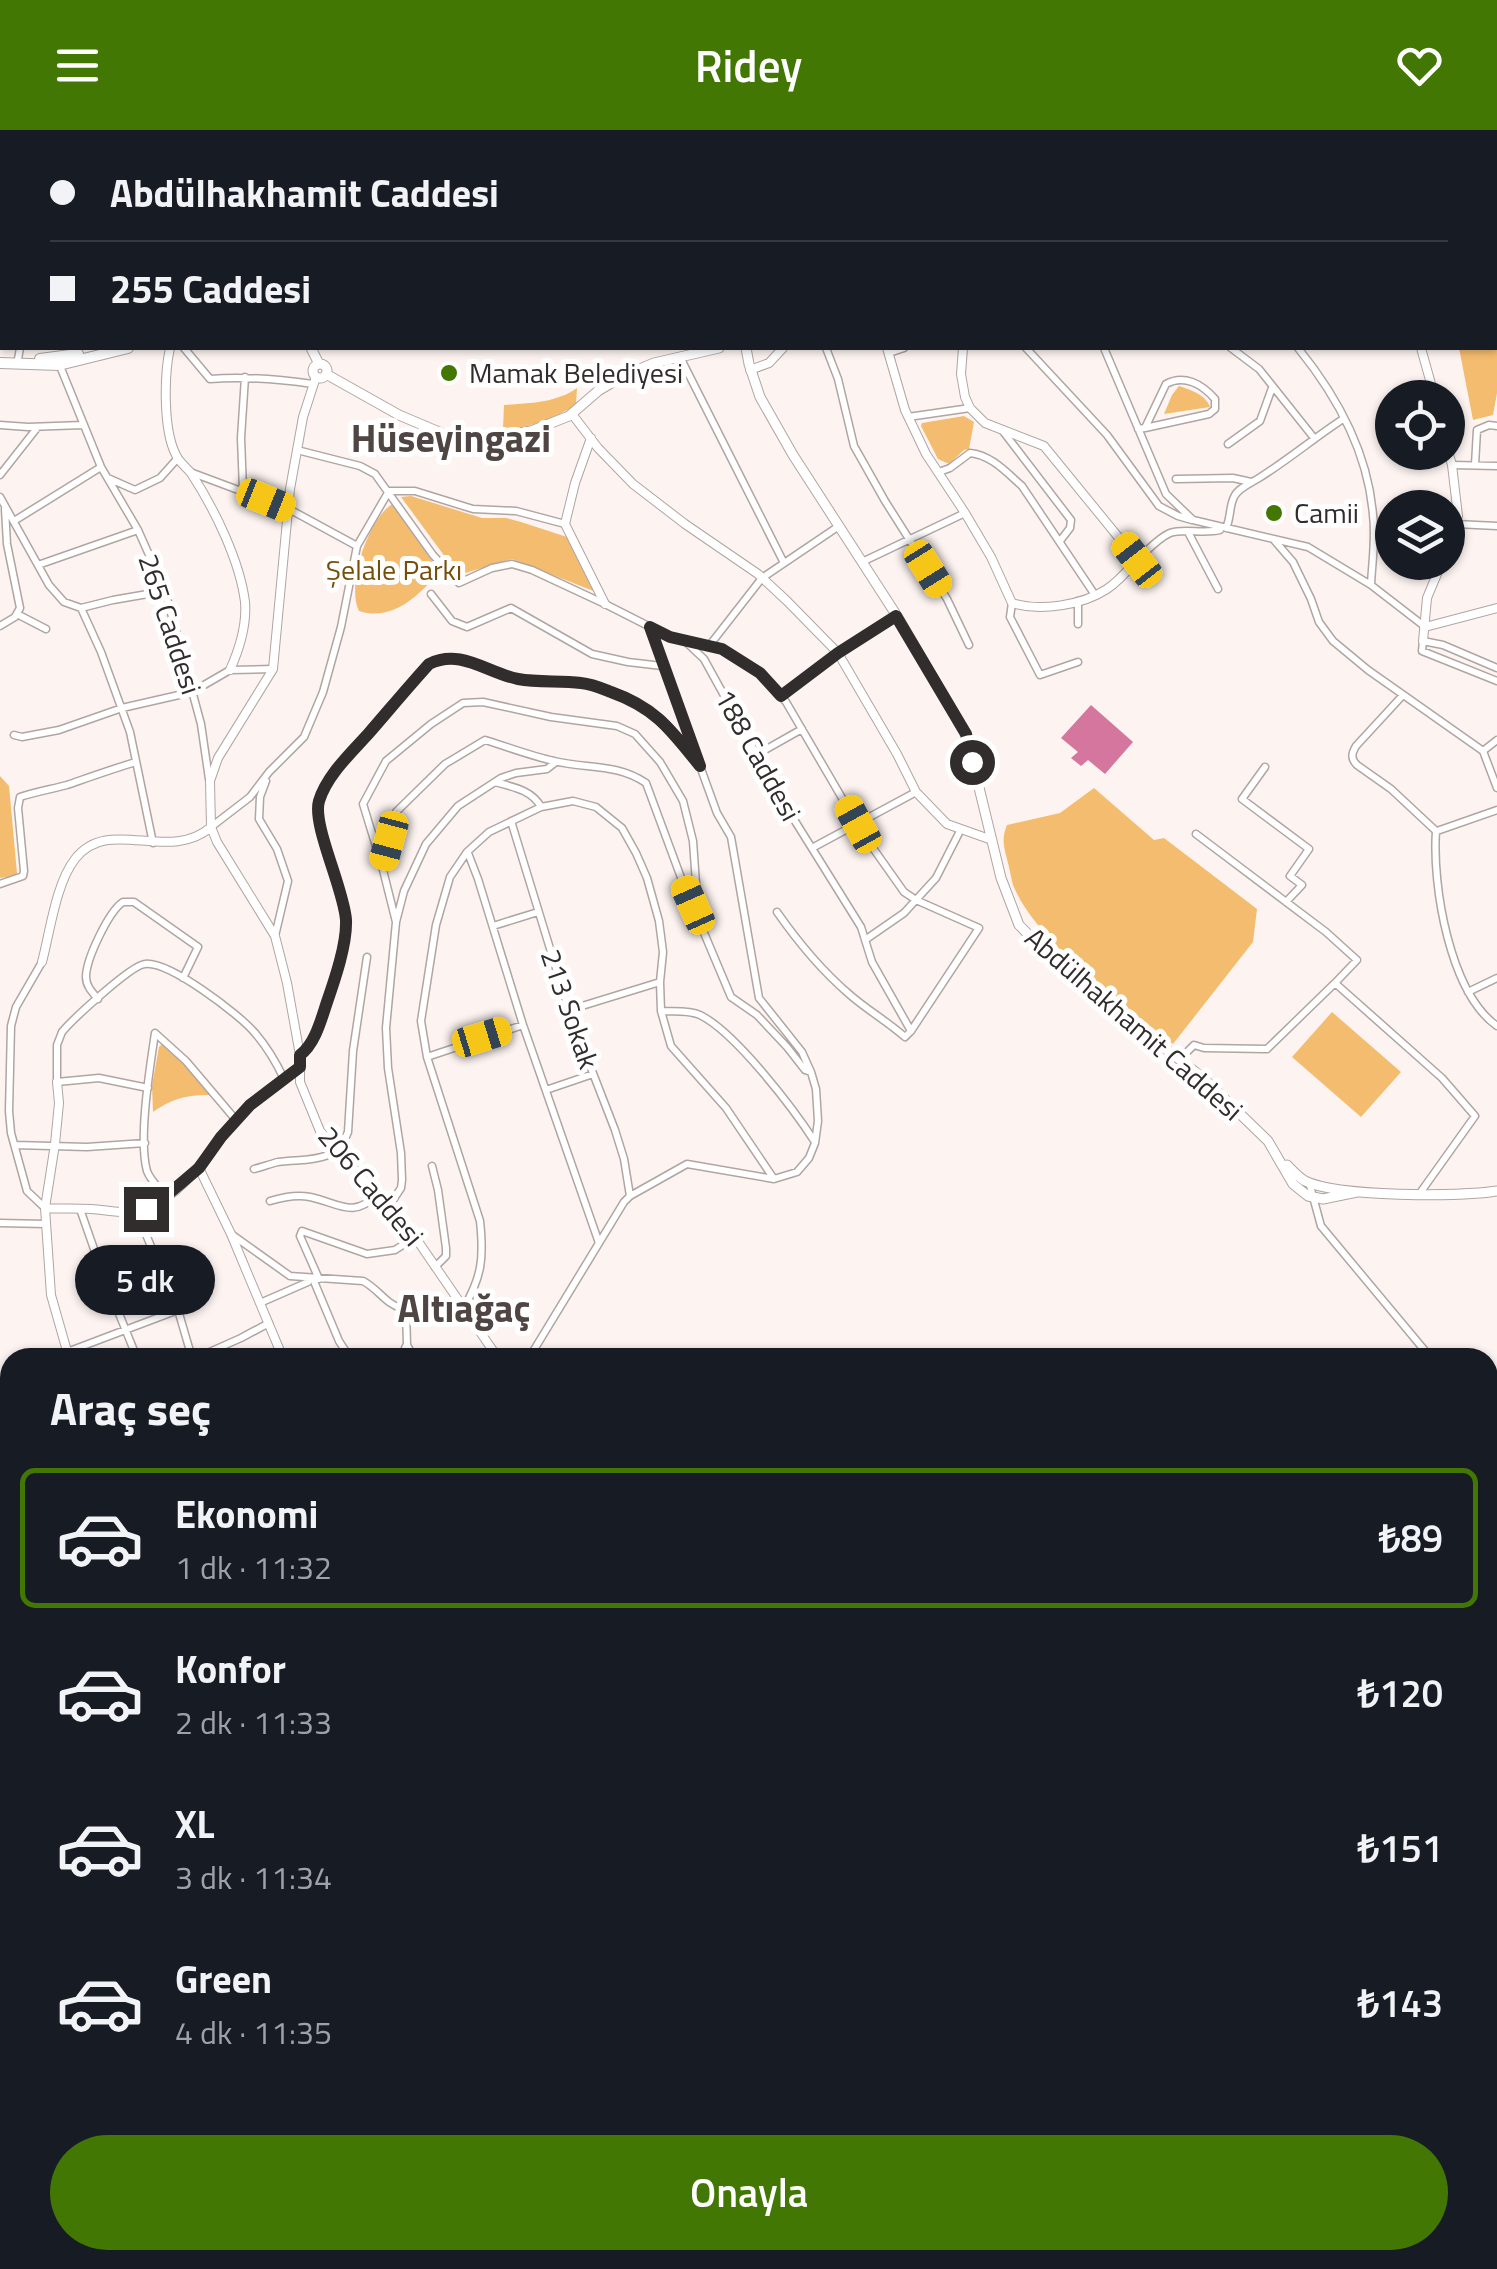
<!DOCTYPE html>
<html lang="tr">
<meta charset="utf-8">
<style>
:root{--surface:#171b24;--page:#242831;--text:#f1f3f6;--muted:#9ea1a6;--line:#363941;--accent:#427703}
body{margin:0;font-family:"Titillium Web",sans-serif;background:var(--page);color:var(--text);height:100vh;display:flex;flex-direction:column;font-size:38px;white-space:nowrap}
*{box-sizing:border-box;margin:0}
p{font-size:32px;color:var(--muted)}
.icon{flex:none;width:55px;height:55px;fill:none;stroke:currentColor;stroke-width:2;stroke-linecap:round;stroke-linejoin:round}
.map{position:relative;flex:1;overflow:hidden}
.panel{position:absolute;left:0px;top:1218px;width:1498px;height:922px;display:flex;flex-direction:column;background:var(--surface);border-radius:30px 30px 0 0;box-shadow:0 2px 8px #0004}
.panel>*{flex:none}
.banner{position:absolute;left:0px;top:0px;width:1498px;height:220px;box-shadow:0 2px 8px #0004;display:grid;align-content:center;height:220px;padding:0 50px;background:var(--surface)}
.buttons{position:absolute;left:1375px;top:250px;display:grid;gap:20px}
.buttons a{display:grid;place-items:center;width:90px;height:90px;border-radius:50%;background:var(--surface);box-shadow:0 2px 8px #0004;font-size:50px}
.end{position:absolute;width:45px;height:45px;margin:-22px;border:12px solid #312d2c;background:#fff;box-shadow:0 0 0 5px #fff}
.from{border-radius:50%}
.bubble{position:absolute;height:70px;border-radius:35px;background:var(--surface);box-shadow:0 2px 8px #0004;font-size:32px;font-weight:600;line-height:70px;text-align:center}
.car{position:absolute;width:30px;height:60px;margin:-30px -15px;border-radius:12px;box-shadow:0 0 8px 2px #0007;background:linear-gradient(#f5c518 24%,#345 0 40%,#f5c518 0 76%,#345 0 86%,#f5c518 0)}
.banner b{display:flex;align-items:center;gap:35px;height:95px;font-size:38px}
.banner b+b{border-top:2px solid var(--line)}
.banner i{width:25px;height:25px;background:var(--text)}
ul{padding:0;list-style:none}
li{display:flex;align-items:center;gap:30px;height:140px;margin:0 20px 15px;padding:0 30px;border:5px solid transparent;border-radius:15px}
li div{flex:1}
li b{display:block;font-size:38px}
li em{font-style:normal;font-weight:600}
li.active{border-color:var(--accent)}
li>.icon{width:90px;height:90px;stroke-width:1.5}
h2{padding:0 50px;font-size:45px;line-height:120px}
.button{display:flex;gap:20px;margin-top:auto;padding:20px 50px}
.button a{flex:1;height:115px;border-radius:60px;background:var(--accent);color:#fff;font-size:40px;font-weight:600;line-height:115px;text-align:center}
header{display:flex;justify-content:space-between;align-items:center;height:130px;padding:0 50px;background:var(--accent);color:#fff;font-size:45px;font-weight:600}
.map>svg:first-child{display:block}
.green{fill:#f4bc6f}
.water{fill:#d4769e}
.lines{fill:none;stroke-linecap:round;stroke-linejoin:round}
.river{stroke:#d4769e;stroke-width:11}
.minor-casing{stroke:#b0a5a2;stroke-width:9}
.tertiary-casing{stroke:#b0a5a2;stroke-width:10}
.secondary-casing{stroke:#b0a5a2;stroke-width:11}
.primary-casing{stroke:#b0a5a2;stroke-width:12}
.trunk-casing{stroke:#b0a5a2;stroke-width:12}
.minor{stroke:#fff;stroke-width:6}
.tertiary{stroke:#fff;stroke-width:8}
.secondary{stroke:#fff;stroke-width:9}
.primary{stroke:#fff;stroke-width:10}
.trunk{stroke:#fff;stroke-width:10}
.rail-casing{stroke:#9b9593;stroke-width:6}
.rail{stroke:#fff;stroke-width:2.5;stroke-dasharray:8;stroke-linecap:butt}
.route{stroke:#312d2c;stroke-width:12}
.poi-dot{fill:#427703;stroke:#fff;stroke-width:4}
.labels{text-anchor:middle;stroke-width:10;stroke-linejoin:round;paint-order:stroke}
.poi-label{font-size:28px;fill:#312d2c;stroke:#fff;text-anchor:start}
.park-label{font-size:28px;fill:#774e08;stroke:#fff}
.street-label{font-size:28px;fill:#312d2c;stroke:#fff}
.district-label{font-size:38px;font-weight:bold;fill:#4f4543;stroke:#fff}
</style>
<header><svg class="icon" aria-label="menu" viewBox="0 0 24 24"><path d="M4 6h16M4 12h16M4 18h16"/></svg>Ridey<svg class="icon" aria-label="heart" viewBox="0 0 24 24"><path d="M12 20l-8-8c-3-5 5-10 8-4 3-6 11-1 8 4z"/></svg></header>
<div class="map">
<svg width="1497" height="2139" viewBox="0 0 1497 2139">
<rect width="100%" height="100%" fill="#fdf4f1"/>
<path class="green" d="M1495,121L1497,124V263L1493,285L1473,290L1459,218H1495Z
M1179,256C1191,260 1206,265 1210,277L1164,284L1172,265Z
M577,258L576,275C554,288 529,299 503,299L504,275C530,273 556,273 577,258Z
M964,286L974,292L969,319L964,320L949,334L938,329L921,296L922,293Z
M411,366L482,388H506L521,392L567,407L596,462L512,429L462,444L454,439L401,367Z
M392,374L440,442C418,465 394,492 359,481C346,455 368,390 392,374Z
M0,646L9,656L17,743L15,746L0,748Z
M1094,658L1154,710L1164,708L1257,779L1253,812L1173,914C1125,877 1036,812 1013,755C1011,748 1010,740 1008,733C1004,718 1001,709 1007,695L1060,683Z
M1332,882L1401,942L1361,987L1292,927Z
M162,914L174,923L211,965C189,964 170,969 153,982L152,955L159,917Z
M1497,1262V1329L1488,1289V1264Z"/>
<path class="water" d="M1091,575L1133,612L1105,644L1088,630L1081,636L1071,628L1078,622L1061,608Z"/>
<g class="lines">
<path class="river" d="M752,2L755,0"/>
<defs>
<path id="minor" d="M130,0L131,2
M235,0L236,2
M334,0L336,2
M556,0L557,2
M1339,0L1347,2
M1434,0L1436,2
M159,2L163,0
M252,2L262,0
M396,2L401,0
M674,2L681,0
M1218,2L1240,0
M1291,2L1292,0
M1404,2L1405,0
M1495,19L1497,18
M0,35L2,39
M0,70L2,68
M0,80H2
M1495,101L1497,104
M0,124L2,125
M184,218L210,249C246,246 278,249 313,254
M826,218L838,249L854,316L885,371L947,469L969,515
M1026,218L1107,305L1159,376L1178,386L1192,390
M1104,218L1166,364L1193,390L1308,417L1371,455L1424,496
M1231,218L1259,239L1314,308
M1298,218C1337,266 1368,322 1373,385C1376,408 1372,432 1371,455
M889,223L904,218
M680,227L784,433
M18,229L20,218
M60,236L101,337L138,400L165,461L201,594L209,649
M908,287L970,278
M0,295L28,297L83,295
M1138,299L1145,298L1209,284L1215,279V269C1202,254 1184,244 1166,254L1145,298
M1002,300L1071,390L1070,398L1060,411
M1228,314L1260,291L1272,258
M297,320L360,336L375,344L433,425L459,453L492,438L512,434L532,440L605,474L670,507L722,519L760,543L786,572L863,704L904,762L916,770L979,798L911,901
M1452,335L1497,336
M1475,335L1477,300L1489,295L1497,296
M190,342L289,379L357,416
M939,342L950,338L970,323C991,325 1006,342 1022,356L1095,465
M0,345L37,298
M108,348L135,360L160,348L177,329
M1176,349L1233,348L1251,352
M243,360L241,308L245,247
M0,367L49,455L64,472L81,478L113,470L165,461
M14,391L101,337
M1456,394L1497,396
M1226,398C1231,388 1229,377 1234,367C1238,358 1251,353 1259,348C1288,330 1314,308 1343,289
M1188,402L1218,459
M1274,410L1293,432L1311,469L1319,492L1333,511L1368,540L1483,621L1497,658
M1137,430C1147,421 1158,408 1170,403C1183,398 1204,404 1220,400
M862,432L965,383
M38,435L138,400
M431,464L452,491L467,497L511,478L592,524L628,532L662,536
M1078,471V494
M1012,473L1010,487L1040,545L1078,532
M81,478L101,522L130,602L153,713
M17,484L46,499
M0,496L15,487L20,478L7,414L5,379
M686,512L704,529L780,667L861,797L872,832L911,901
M709,516L762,448L839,396
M1497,538L1443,515L1423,511L1422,521L1497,551
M1403,565L1356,616C1352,623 1350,628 1357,635L1391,659L1436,701C1432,756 1450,863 1497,896
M781,566L838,523L897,486
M14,605L22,607L59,600L122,578L192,562L230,540L273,539
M1483,621L1497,610
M756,625L802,599
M1265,637L1242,669L1309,719L1290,746L1302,755L1286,772
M266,651L260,667L259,689L277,719L288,751L275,806
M495,652C513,657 532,660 541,677
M511,691L570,884L615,1000L624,1029L630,1066
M211,697L250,667L269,642L304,607L323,562L341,497L357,416L389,361H415L473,379L516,381L565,394
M1437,701L1497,680
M1196,704L1326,802L1357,830L1335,853
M812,718L916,662
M468,723L478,749L523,895L599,1113
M382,736L396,682L445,634L485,610C508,617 531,626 554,631C586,639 617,633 646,653L683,753L731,867L757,885L787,917L805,940L811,942
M0,754L23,746L24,741L18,678L20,667C35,662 52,659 67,655C90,647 112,639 136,632
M777,782C798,812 821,840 849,864C867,880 887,891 905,907L911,901
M396,792L382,736L363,674L386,631L431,594L463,573L483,572L551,587L617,596L635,604L660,632L683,671L693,711L697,768L693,775
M493,796L538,782
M865,810L904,783L936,748L961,699
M42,832L16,877L11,896L9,981L11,1003L27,1061L45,1078
M1468,862L1497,848
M98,869C92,862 86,856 86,847C86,829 109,781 123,772H134L198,817L183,848
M569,880L660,852
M661,881C673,882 689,880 700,885C735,902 793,978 815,1012
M427,927L523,895
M1179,930L1194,915L1204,918L1267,919L1335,853L1442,948L1475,986L1420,1063
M148,958L99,948L57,952V915L62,902C72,890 131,835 145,834C169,831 239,884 255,903C267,917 276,932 284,949
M546,960L593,944
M15,1015L87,1017L145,1013
M432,1036L438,1060L446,1118V1126L435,1137
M254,1039C262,1037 270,1034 278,1032C306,1028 336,1035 348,1002L353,921L367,827
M1309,1052L1321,1096L1431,1228
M166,1067C160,1059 150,1050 147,1041C138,1009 150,937 155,903L186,931L236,990
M270,1071C283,1067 296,1064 310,1067C339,1073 352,1089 377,1065
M389,1076L401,1058L402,1050L401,1023L388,938L386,898L396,792L404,761L426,714L458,676L501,648L516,643L547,639L556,632
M80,1079L101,1139L137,1228
M136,1081L178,1180L192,1228
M0,1093L46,1094
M231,1104L290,1146L363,1151C373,1156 380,1165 389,1172C409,1187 439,1181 463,1179C482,1147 484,1128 480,1091L427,927L421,891L436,795L450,747L467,722L489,702L541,677L573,671L596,677L622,698L636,723L647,748L659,791L663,822L660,852L661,881L671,916L726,978L774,1049
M313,1149L339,1211L350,1228
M319,1149L300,1106L302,1101L367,1124L395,1120L415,1107
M260,1173L308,1152
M406,1180L407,1215L414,1228
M67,1222L178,1180
M196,1228L241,1208L269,1193
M397,1228L402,1225L406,1216
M529,1228L624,1072L630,1066L687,1034L774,1049L797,1042L809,1028L815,1013L818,991L816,959L811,942L802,922L759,868L731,707L717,683L650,498
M1488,1352L1497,1388
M1488,1531L1497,1511
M1488,1584L1497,1581
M0,1626L10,1627
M1488,1630L1497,1664
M1488,2073L1497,2053
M1488,2127H1497
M1182,2130L1184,2139
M1482,2130L1484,2139
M337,2139L341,2130
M1090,2139L1114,2130
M1211,2139L1220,2134
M1327,2139L1381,2130"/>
<path id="tertiary" d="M170,218C164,245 163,300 176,325C179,332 186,337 191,343C214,378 240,431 245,472C247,496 239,520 230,540
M887,218L905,280L926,324L965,383L991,427L1012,473C1040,482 1083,475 1107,459C1119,451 1128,440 1137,430L1044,316L985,293L970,278L965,267L961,244L963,218
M1421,218L1435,268
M750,240L769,233L783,218
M316,247L303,287L290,359L273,539L218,628L210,651L211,697L217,712L275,806L287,853L300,925V952L320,1001L415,1107L498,1228
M572,284L598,318L633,354L685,394L758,444L787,471L838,523L897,624L916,662L947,694L992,710
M591,308L575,353L565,394L605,474
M1448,321L1452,335L1458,386L1448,417
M1425,497L1497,478
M1423,511L1427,468L1442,432
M42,832C50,802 56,753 75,729C109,685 168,734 211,697
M300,925C315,914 321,890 327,872C334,851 347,812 346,790C344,759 312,694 319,671C327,645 351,623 369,603C389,580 409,557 429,534C460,518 487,543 518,549C538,554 561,550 581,553C592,554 601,558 611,562C654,578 672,602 700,636
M57,952L59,973L55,1014L45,1078L51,1165L69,1228
M199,1038L231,1104L283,1228
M45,1078C60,1079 76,1078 91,1079C109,1080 128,1086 146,1079C191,1062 216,1006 250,975C265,961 283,949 300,937
M1488,1987L1497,1999
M1307,2139V2130"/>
<path id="secondary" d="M472,0L477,2
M311,218L319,234
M746,218L749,234L760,267L793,325L897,486L966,604L1001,748L1019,795L1054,831L1203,948L1268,1011L1293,1054L1308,1066L1323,1069L1357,1062
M313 241a7 7 0 1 1 14 0a7 7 0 1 1-14 0Z
M326,244L399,285L465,313L531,301L569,286L598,261L623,246L654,233L719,218
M1287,1035C1293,1041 1298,1047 1305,1051C1338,1067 1459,1067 1497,1061
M1008,2130L1010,2139
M1023,2130L1025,2139"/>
<path id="primary" d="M880,2L889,0
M914,2L924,0
M40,229L78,224
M0,233L59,235L128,218"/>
<path id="trunk" d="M0,1256L10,1286
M0,1311L10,1339
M1488,1806L1497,1804
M1488,1823L1497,1822"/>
</defs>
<use href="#minor" class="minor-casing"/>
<use href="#tertiary" class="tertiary-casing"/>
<use href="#secondary" class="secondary-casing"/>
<use href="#primary" class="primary-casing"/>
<use href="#trunk" class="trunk-casing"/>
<use href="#minor" class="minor"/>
<use href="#tertiary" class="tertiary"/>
<use href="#secondary" class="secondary"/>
<use href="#primary" class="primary"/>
<use href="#trunk" class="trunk"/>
<defs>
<path id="rail" d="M974,2L982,0
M1009,2L1019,0
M0,101H2"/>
</defs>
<use href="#rail" class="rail-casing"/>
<use href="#rail" class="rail"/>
</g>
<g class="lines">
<path class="route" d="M146,1079L166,1066L199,1038L221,1007L250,975L300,937V925C315,914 321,890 327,872C335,849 347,814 346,790C344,759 312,695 319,671C327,645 351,623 369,603C389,580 409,556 429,534C461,518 487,543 518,549C539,553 561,550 581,553C592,554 601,558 611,562C656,578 671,600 700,636L650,497L670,507L722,519L760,543L781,566L838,523L896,486L966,604L972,632"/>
</g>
<g class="poi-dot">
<circle cx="449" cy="243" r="10"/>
<circle cx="1274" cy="383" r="10"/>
</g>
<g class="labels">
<g class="poi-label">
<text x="469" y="253">Mamak Belediyesi</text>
<text x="1294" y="393">Camii</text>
</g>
<g class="park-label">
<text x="394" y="450">Şelale Parkı</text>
</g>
<g class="street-label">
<text transform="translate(170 494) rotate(72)" y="10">265 Caddesi</text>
<text transform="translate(758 625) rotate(61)" y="10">188 Caddesi</text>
<text transform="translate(570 879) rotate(71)" y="10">213 Sokak</text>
<text transform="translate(1134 894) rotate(41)" y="10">Abdülhakhamit Caddesi</text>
<text transform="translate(371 1056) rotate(50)" y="10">206 Caddesi</text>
</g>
<g class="district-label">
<text x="451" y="322">Hüseyingazi</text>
<text x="464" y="1192">Altıağaç</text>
</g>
</g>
</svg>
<div class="buttons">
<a><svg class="icon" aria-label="locate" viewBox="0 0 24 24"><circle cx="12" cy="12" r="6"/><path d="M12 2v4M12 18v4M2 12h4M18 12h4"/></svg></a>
<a><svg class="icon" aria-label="layers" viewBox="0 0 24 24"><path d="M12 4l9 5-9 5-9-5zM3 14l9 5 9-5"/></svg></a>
</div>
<i class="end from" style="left:972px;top:632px"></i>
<i class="end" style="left:146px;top:1079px"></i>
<div class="bubble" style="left:75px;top:1115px;width:140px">5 dk</div>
<i class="car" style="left:266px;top:370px;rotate:112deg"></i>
<i class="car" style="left:1137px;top:430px;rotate:322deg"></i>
<i class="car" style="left:928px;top:439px;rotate:148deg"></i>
<i class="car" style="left:858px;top:694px;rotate:331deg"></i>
<i class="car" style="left:389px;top:711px;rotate:195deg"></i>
<i class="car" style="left:693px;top:775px;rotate:336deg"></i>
<i class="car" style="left:482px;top:907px;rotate:73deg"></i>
<div class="banner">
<b><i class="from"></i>Abdülhakhamit Caddesi</b>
<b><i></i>255 Caddesi</b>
</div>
<section class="panel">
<h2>Araç seç</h2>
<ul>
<li class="active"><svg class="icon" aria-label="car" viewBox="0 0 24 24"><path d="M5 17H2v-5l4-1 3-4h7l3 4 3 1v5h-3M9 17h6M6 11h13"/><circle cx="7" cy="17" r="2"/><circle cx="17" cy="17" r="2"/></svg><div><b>Ekonomi</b><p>1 dk · 11:32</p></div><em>₺89</em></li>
<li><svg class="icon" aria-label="car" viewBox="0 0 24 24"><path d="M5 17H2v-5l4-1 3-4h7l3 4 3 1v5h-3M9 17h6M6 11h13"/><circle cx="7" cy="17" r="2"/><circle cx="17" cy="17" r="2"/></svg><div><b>Konfor</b><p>2 dk · 11:33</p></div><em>₺120</em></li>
<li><svg class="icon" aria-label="car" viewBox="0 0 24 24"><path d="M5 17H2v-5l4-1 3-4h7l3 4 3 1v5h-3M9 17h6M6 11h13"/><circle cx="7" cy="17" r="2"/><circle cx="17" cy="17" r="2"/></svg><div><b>XL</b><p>3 dk · 11:34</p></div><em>₺151</em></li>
<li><svg class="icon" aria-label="car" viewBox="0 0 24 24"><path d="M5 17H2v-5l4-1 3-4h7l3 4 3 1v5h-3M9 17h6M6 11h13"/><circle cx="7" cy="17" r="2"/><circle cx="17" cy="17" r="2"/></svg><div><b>Green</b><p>4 dk · 11:35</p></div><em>₺143</em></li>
</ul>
<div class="button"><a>Onayla</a></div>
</section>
</div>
